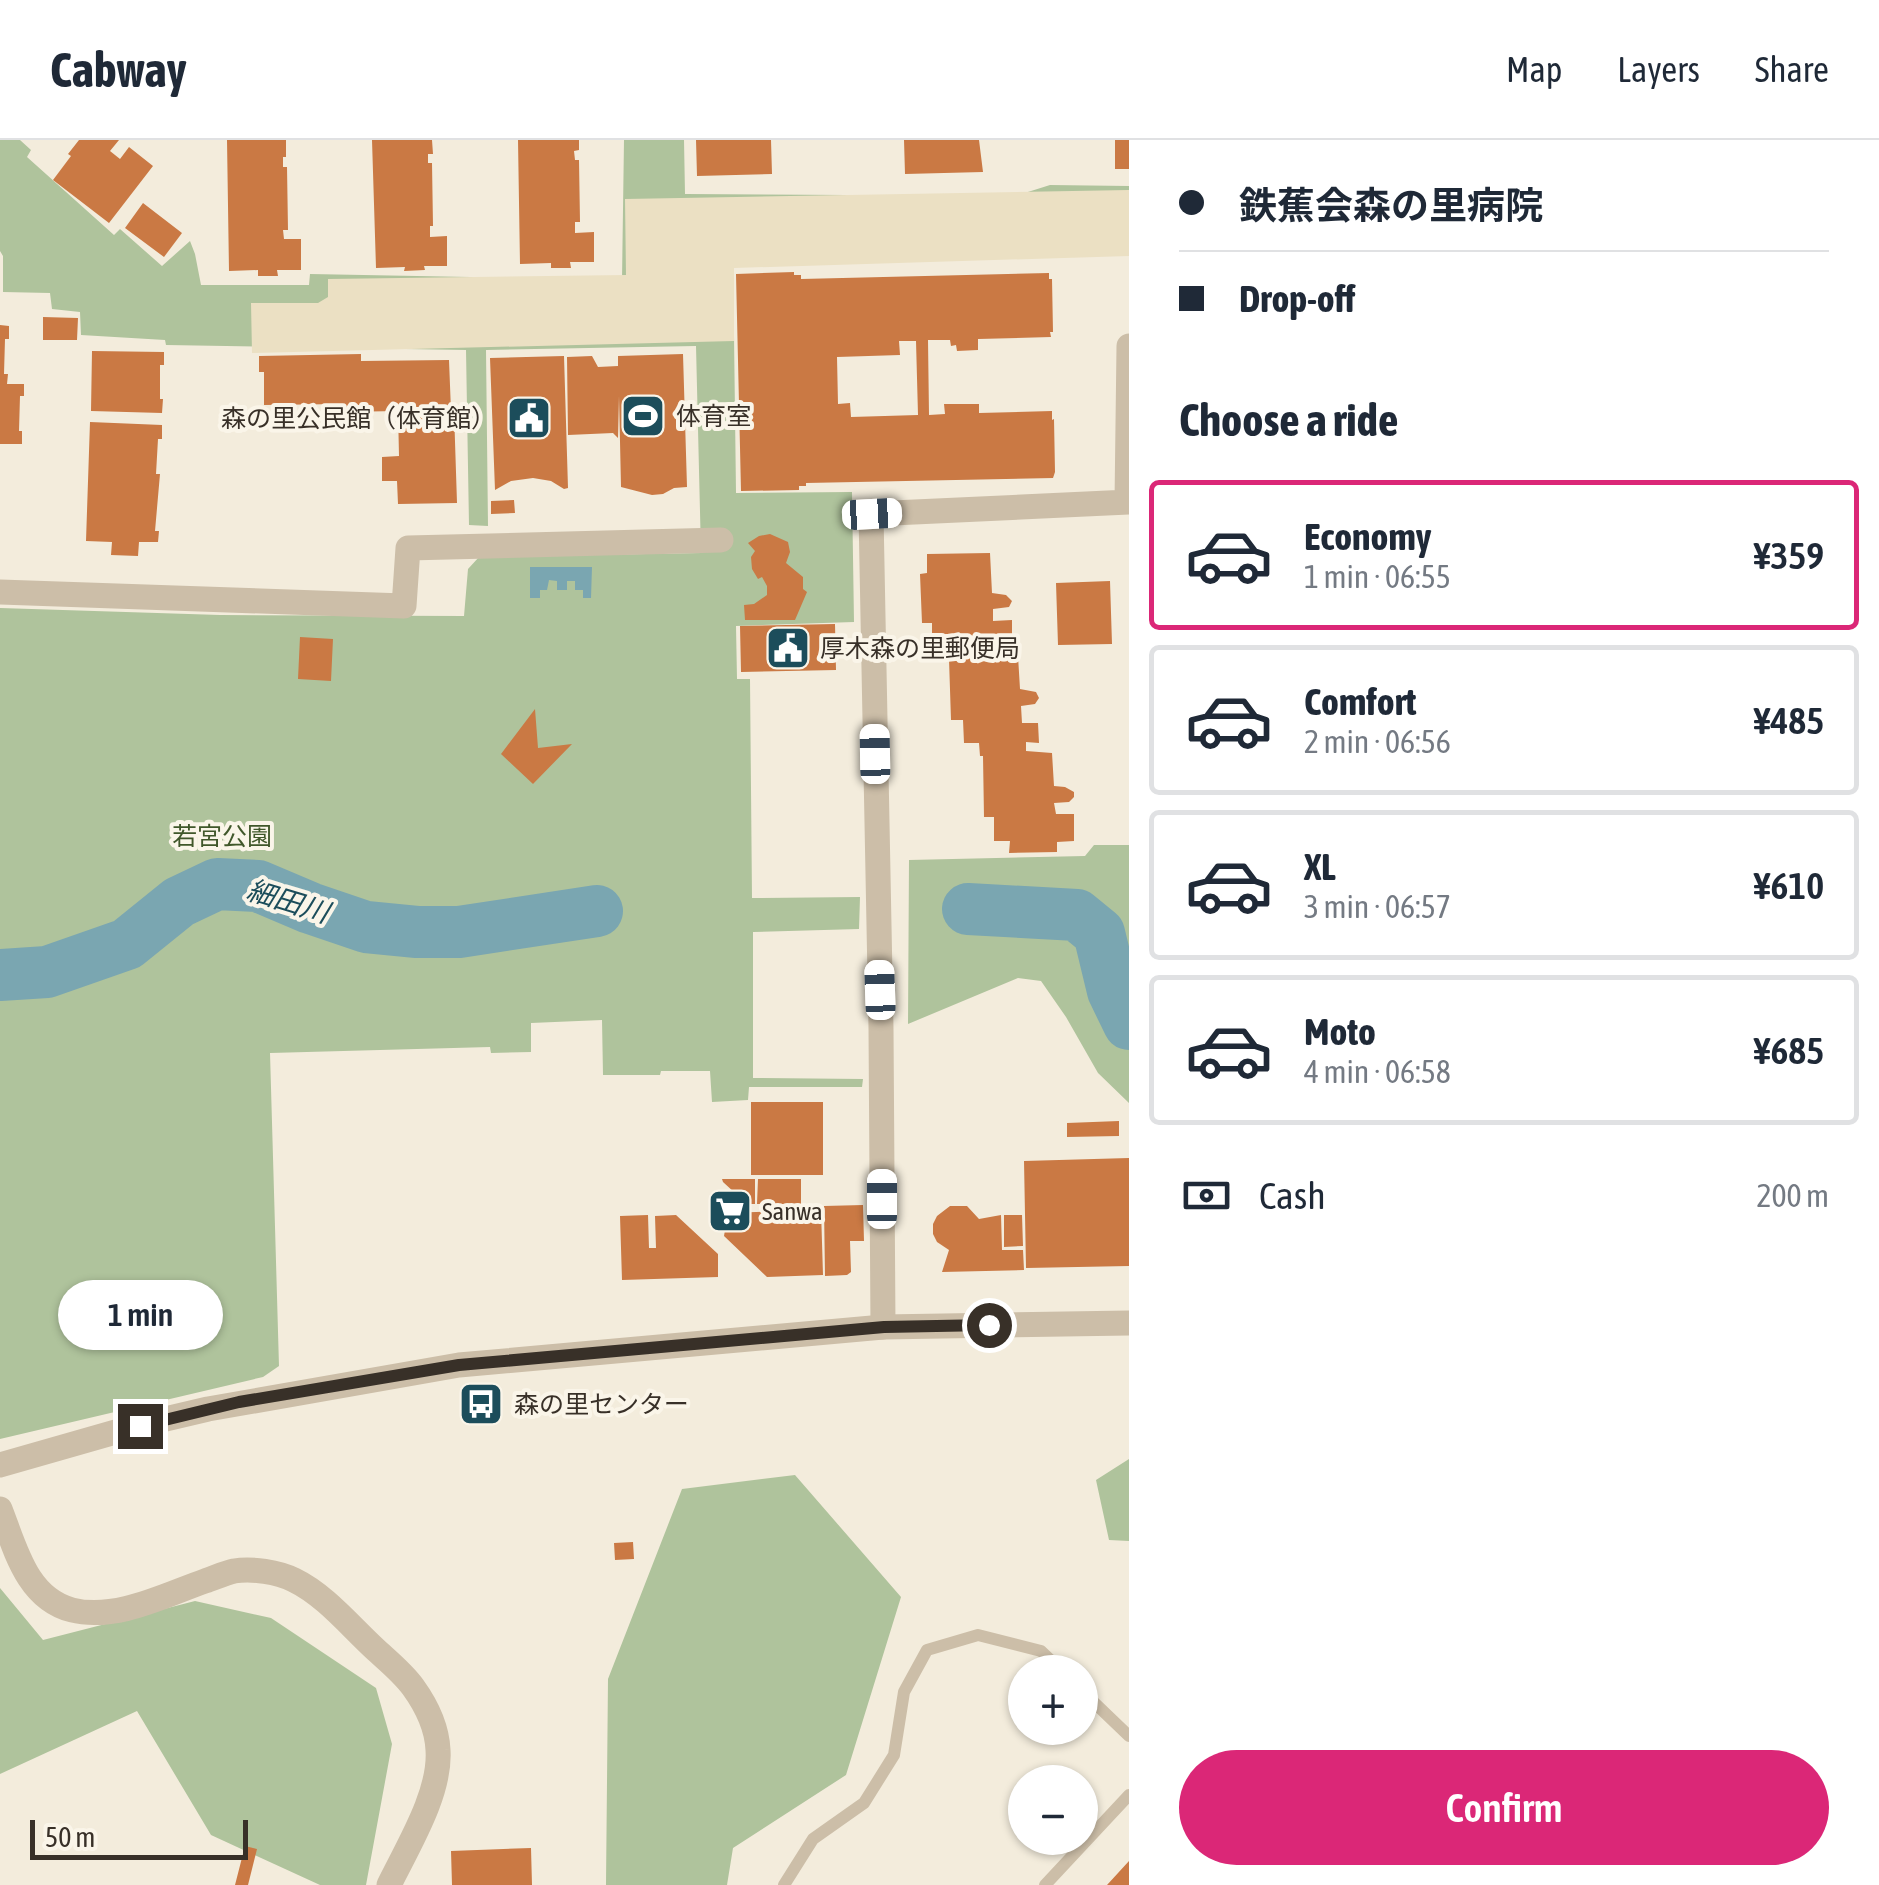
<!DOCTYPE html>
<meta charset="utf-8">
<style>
:root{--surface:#fff;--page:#f6f6f7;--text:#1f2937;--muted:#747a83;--line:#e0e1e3;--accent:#db2777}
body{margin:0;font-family:"Asap Condensed","Noto Sans JP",sans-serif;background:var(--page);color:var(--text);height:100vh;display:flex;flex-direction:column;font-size:38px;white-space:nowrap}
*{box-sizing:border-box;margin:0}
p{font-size:32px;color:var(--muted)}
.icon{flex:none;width:55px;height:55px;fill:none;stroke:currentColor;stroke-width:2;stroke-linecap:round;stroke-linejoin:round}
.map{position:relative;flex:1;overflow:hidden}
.drawer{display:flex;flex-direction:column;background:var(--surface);width:750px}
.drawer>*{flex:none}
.banner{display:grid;align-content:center;height:220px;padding:0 50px;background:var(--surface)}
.fabs{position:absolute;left:1008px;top:1515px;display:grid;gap:20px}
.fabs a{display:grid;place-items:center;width:90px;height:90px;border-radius:50%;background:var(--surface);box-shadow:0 2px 8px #0004;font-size:50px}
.scale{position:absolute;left:30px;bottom:25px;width:218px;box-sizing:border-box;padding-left:10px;border:5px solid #383028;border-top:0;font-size:28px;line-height:35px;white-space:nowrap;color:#383028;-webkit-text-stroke:8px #faf5e9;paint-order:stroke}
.end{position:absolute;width:45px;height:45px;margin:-22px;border:12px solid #383028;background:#fff;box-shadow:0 0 0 5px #fff}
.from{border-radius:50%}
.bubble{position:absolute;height:70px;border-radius:35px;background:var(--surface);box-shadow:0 2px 8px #0004;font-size:32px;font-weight:600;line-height:70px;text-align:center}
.car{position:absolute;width:30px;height:60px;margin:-30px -15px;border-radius:12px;box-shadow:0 0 8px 2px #0007;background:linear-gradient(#fff 24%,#345 0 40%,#fff 0 76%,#345 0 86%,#fff 0)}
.banner b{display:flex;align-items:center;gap:35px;height:95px;font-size:38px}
.banner b+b{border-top:2px solid var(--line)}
.banner i{width:25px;height:25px;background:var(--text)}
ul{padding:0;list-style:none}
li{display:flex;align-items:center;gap:30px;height:150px;margin:0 20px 15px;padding:0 30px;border:5px solid var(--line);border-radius:10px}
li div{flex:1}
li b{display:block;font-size:38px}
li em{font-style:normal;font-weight:600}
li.active{border-color:var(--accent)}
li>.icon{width:90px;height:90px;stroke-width:1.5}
h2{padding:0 50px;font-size:45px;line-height:120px}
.pay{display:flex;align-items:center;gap:25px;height:110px;padding:0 50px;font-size:38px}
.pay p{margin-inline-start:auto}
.action{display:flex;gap:20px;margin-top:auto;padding:20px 50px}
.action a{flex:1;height:115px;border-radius:60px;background:var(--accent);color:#fff;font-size:40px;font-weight:600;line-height:115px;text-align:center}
header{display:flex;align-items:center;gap:60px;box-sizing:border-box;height:140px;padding:0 50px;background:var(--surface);border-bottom:2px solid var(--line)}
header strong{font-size:48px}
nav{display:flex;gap:55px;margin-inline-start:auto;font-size:35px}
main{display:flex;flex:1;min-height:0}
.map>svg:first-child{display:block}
.green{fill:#afc39c}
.plaza{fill:#ebe0c3}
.water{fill:#7aa6b1}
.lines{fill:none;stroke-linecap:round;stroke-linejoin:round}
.river{stroke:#7aa6b1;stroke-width:52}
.building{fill:#ca7944;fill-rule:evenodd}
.service{stroke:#ccbea8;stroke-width:12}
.minor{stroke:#ccbea8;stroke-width:25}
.tertiary{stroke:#ccbea8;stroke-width:25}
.route{stroke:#383028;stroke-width:12}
.labels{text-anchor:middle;stroke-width:8;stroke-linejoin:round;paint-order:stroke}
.poi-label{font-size:25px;fill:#383028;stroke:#faf5e9;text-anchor:start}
.park-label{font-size:25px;fill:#40572b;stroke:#faf5e9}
.water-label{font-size:28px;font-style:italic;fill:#1c4d5b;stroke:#faf5e9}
</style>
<header>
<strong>Cabway</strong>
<nav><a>Map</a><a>Layers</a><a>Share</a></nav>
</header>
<main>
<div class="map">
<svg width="1129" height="1745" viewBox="0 0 1129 1745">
<rect width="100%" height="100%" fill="#f3ecdc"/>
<path class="green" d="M0,0H20L31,10L27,17L114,95L120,89L162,126L190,101L195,114L201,145H309L310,134L622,140L624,0H684L685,54L1015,56L1050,45L1129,46V112L733,117L736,353L852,352L854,482L736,486L737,539H750L752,758L860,757L859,789L753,792V938L863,939L862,947H749L748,960L712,962L710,931H661L660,935H603L602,880L531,883V912L491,913L490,907L270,913L279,1226L263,1237L0,1299V468L220,475L464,476L468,429L479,417L701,413L696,206L486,210L488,386L469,385L466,210L166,205L165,200L81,195L80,172L52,169L50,153L3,152V116L0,111Z
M1094,705H1129V963L1098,933L1066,877L1041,841L1018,838L908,884L909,720L1085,716Z
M1129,1319V1401L1109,1400L1096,1340Z
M795,1335L901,1457L846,1635L733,1708L727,1745H606L608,1539L682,1349Z
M0,1448L43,1500L195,1461L271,1478L376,1548L392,1604L366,1745H320L211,1695L137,1571L0,1634Z"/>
<path class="plaza" d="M1129,50V116L734,128V201L252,213L251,163H318L328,157V139L626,135L625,59Z"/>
<path class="water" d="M530,427H592L591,458H583V450H575V441H567V450H557V441L549,440L547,450H540V458H530Z"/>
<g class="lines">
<path class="river" d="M968,769L1077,775L1099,793L1113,851L1129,884
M0,835L47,832L127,804L179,762L217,744L258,746L310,768L366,787L417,792H459L597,771"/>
</g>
<path class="building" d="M79,0H119L110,11L120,19L129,7L153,26L109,83L53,40L71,16L68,14Z
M227,0H286V17H283V27H287L288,90H283L284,99H301V130H277L278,136H258V130L229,131Z
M372,0H432L433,14H428V23H432L433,86H430V97L447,96V126H424L425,130L404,131L405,127L376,128Z
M518,0H579V10L574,11L575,20H579L580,82H575V93L594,92V122H570L571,128H551V123L520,124Z
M696,0H771L772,34L697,36Z
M904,0H979L983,32L905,34Z
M1115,0H1129V29H1115Z
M143,63L182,93L164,117L125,88Z
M794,132V135H801V139L1049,133V139H1052L1053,192H1050L1051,197L978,199V210L957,211L956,205L951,206L950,200H928L929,275L945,274L944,264H979V273L1052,271V280L1054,279L1055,332L1053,338L806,343V346H799V350L741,351L736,134ZM899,201H916L918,275L851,277L850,263L838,264L837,217L900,215Z
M43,177L78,178L77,200H43Z
M0,185L9,186V199H5L4,234H8L7,244H24V256H20L19,291H22V304H0Z
M92,211L164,212V225H160V259H163L162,273L91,271Z
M361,214V221L449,220L451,271H454L457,363L398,364L397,341H382V317L399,316L398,271L342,272V264L264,265V232H259V216Z
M683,214L687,347L674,348L663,354L652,355L621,347L619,256L618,298L613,293L568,295L567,217L592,216L598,227L618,226V216Z
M564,216L568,348L564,349L551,341L533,338L511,341L495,350L490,218Z
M90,282L162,285V299H158L156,334H160L155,391H159L158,402H139L138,416L111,415L112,402L86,401Z
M514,360L515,373L491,374V361Z
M770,394L788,402L790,412L786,423L803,437V449L807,452L795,480H745L744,465L754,464L767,455V446L762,437L758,439L752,429L751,417L755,411L748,403L759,396Z
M990,413L992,453L1006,455L1012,461L1009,467L993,469V481L1012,480V505L995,506L996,517L1018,516L1020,549L1036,552L1039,558L1035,564L1021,566L1022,583H1038L1039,603L1026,602V611L1052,613L1054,646L1065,647L1074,652V657L1069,662L1054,663L1056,674H1074V701L1057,702V712L1009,713L1010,701H994V677H984L983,616H980L979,603H964L963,580H951L949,519H947V507H932V483H922L920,434L927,433V414Z
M1110,441L1112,504L1058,505L1056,443Z
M835,484L836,530L741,532L740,486Z
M300,497L333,499L331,541L298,539Z
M535,569L538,608L572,604L533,644L501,614Z
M751,962H823V1035H751Z
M1119,981V996L1067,997V983Z
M1129,1018V1126L1026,1128L1024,1021Z
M722,1039H755V1064H735V1053L723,1042Z
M758,1039H801V1064H757Z
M863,1065L864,1101H850L851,1132L847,1135L825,1136L824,1066Z
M950,1066H967L979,1079L1001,1075L1002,1110H1023L1024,1130L942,1132L949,1110L937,1102L933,1094V1084L937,1076Z
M821,1070L823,1135L767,1137L724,1096L725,1090L717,1081L725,1073Z
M648,1075L649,1108H656L655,1076L676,1075L718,1114V1137L622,1140L620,1076Z
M1004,1075H1022L1023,1106L1004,1107Z
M633,1402L634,1419L615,1420L614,1403Z
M245,1706L257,1709L248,1745H235Z
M531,1708L532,1745H452L451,1711Z
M1129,1721V1745H1107Z"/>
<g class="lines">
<path class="service" d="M1080,1549L1129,1596
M784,1745L813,1699L864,1663L894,1615L904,1552L927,1510L978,1495L1041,1511L1063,1532
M1045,1745L1129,1655"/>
<path class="minor" d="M1127,362L1129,206
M0,452L404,466L408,408L721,400
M883,1187L881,888L871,374L1129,362
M0,1369C15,1407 26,1458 72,1470C116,1481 165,1455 205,1441C214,1438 225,1433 234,1431C252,1428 278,1432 294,1440C325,1455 350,1486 375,1509C388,1521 403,1533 413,1547C426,1565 437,1587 438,1610C441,1653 408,1706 389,1745"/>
<path class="tertiary" d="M0,1325L140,1285L208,1269L459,1225L883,1187L1129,1183"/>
</g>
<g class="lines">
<path class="route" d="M140,1286L239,1262L459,1225L884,1187L989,1185"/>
</g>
<defs>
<symbol id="stadium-square" viewBox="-11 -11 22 22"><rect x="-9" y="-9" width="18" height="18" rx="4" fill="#1c4d5b" stroke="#faf5e9"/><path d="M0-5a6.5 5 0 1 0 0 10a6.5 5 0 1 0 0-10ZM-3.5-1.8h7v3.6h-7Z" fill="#fff"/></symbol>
<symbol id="civic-square" viewBox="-11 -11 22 22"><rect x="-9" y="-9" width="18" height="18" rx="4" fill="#1c4d5b" stroke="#faf5e9"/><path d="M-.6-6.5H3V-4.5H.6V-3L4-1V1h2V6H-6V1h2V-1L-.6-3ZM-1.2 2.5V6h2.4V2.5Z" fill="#fff"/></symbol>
<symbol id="supermarket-square" viewBox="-11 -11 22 22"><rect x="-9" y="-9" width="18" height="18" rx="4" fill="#1c4d5b" stroke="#faf5e9"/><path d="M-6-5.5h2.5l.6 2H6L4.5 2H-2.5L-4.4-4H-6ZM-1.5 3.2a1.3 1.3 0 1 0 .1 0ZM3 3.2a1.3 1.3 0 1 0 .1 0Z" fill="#fff"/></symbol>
<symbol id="bus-square" viewBox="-11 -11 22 22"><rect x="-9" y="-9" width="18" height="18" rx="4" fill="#1c4d5b" stroke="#faf5e9"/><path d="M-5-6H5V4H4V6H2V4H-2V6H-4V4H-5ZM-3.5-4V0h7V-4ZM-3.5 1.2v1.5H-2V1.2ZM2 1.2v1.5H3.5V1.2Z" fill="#fff"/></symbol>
</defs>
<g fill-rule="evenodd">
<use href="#stadium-square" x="618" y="251" width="50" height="50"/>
<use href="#civic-square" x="504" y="253" width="50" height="50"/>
<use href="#civic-square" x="763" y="483" width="50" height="50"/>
<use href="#supermarket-square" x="705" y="1046" width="50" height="50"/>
<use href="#bus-square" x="456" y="1239" width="50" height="50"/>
</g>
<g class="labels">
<g class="poi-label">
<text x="676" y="285">体育室</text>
<text x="496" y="287" text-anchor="end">森の里公民館（体育館）</text>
<text x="820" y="517">厚木森の里郵便局</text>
<text x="762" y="1080">Sanwa</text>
<text x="514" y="1273">森の里センター</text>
</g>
<g class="park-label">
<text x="222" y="705">若宮公園</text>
</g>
<g class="water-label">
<text transform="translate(288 761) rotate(17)" y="10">細田川</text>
</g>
</g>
</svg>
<div class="fabs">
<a>+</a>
<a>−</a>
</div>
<div class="scale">50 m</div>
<i class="end from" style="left:989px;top:1185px"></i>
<i class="end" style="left:140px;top:1286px"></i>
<div class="bubble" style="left:58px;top:1140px;width:165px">1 min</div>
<i class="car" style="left:872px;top:374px;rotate:87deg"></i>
<i class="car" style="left:875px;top:614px;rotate:359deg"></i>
<i class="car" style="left:880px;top:850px;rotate:358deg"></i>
<i class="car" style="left:882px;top:1059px;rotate:0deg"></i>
</div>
<section class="drawer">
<div class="banner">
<b><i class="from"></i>鉄蕉会森の里病院</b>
<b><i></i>Drop-off</b>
</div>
<h2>Choose a ride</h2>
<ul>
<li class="active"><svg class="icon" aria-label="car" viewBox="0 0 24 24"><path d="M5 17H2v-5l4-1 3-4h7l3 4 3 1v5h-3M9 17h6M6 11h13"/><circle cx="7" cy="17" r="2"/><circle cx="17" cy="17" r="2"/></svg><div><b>Economy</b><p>1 min · 06:55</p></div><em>¥359</em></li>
<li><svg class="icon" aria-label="car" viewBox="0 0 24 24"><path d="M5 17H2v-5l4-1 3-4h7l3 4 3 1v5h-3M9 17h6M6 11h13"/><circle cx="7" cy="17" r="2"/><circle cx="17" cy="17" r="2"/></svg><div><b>Comfort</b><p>2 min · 06:56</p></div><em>¥485</em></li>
<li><svg class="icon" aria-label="car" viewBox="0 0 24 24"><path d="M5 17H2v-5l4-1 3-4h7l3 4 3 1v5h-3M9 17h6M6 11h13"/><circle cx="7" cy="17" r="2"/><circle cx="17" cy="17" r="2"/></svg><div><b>XL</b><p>3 min · 06:57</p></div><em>¥610</em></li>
<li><svg class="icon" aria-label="car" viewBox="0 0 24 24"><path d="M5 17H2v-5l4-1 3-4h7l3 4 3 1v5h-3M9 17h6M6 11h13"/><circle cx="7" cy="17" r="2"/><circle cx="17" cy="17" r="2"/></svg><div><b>Moto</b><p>4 min · 06:58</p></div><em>¥685</em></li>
</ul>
<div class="pay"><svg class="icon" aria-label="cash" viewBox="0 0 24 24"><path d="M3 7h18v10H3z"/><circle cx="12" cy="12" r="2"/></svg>Cash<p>200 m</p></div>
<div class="action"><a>Confirm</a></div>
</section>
</main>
